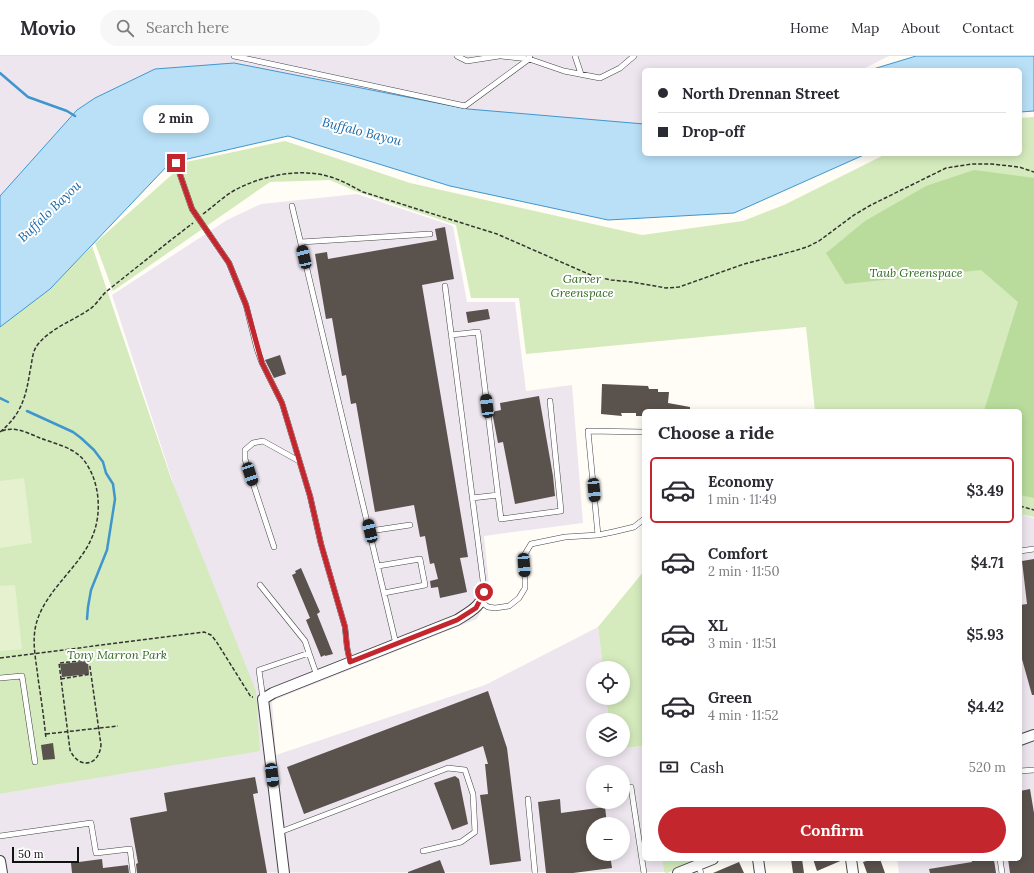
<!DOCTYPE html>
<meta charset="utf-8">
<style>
:root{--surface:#fff;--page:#f7f7f7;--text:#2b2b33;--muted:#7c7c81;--line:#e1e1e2;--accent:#c4262e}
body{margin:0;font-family:Lora,serif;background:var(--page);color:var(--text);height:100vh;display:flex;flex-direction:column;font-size:15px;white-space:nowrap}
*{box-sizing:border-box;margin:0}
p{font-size:13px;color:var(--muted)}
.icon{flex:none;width:22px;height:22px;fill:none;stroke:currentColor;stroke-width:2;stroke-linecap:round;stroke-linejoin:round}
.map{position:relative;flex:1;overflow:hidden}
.panel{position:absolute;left:642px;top:353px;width:380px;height:452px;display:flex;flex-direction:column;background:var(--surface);border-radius:6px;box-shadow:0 2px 10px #0003}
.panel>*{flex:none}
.banner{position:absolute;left:642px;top:12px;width:380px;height:88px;border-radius:6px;box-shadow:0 2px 10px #0003;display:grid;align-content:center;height:88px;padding:0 16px;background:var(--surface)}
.buttons{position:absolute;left:586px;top:605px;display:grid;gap:8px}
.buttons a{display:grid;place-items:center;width:44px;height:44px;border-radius:50%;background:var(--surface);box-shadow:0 2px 10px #0003;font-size:20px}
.scale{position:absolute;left:12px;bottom:10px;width:67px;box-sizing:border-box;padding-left:4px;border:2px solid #111;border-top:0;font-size:11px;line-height:14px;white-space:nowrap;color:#111;-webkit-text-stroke:3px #fff;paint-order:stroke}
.end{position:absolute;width:18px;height:18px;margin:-9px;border:5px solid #c4262e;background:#fff;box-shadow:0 0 0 2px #fff}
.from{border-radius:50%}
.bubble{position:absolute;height:28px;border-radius:14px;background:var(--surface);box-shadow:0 2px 10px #0003;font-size:13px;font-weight:700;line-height:28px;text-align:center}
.car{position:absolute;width:12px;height:24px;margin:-12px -6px;border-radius:5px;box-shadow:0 0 3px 1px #0007;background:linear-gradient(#222 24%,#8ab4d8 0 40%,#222 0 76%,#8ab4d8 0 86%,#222 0)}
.banner b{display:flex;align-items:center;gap:14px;height:38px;font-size:15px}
.banner b+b{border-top:1px solid var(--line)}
.banner i{width:10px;height:10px;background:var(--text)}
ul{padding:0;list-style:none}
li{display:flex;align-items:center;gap:12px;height:66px;margin:0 8px 6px;padding:0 8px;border:2px solid transparent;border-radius:6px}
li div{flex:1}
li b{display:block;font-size:15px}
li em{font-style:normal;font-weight:700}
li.current{border-color:var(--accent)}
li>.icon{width:36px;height:36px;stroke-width:1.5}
h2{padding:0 16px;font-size:18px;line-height:48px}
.pay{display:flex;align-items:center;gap:10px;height:44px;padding:0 16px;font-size:15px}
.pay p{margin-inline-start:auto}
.cta{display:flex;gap:8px;margin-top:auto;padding:8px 16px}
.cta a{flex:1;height:46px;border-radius:24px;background:var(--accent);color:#fff;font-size:16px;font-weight:700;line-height:46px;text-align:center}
header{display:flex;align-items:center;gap:24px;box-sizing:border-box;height:56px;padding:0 20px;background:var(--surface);border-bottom:1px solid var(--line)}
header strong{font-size:19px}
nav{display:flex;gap:22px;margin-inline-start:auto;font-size:14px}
.search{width:280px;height:36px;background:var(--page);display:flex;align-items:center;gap:10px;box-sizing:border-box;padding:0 14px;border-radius:22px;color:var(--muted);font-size:15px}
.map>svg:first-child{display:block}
.industrial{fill:#eee6ef;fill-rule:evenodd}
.green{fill:#d5ebbd}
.forest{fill:#b9dc9c}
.pitch{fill:#e6f2cf}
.water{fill:#b9e0f7;stroke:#3f96cf}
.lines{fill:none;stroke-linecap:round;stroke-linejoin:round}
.stream{stroke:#3f96cf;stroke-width:2.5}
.building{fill:#5a524d}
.lane-casing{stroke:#444;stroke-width:6}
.street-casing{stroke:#444;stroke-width:12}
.path{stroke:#333;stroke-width:1.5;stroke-dasharray:4 2;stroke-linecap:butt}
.lane{stroke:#fff;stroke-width:5}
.street{stroke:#fff;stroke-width:10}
.route{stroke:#c4262e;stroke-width:5}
.labels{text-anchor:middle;stroke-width:4;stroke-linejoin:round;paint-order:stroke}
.park-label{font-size:12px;font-style:italic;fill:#2f6b1f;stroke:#fff}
.water-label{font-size:13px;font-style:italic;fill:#1768a6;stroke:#fff}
</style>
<header>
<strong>Movio</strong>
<div class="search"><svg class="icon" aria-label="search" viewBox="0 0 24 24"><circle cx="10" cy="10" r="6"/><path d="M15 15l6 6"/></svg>Search here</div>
<nav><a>Home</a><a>Map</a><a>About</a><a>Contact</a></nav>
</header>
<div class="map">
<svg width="1034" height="817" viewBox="0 0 1034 817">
<rect width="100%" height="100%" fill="#fffdf5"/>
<path class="industrial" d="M0,0H889L861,14H644V69L468,53L234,7L155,13L95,42L77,54L0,140Z
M357,138L453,170L467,246H515L526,335L572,329L583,467L484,480L490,539L477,563L272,645L276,699L485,629L598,571L603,612H593V642H606L609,664H593V694H623V692L644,690V803H662L664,816L7,817L0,812V738L260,694L112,239L227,164L261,148ZM593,716H623V746H593ZM593,768H623V798H593Z
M1020,458L1034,462V817H899L897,803H1020Z"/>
<path class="green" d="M1034,61V461L1020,458V355H815L806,271L526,298L519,242H471L456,169L355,135L330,124L270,126L113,235L95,187L186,106L285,85L410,127L642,179L743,165L784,149L886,98H1020V62Z
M92,190L171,422L256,635L260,695L0,738V271L50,233Z
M644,515V690L623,692V664H609L606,642H623V612H603L598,571Z
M662,803H700L667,817L664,816Z"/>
<path class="forest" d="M974,114L1034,122V442L1020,439V355H984L1018,246L981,214L845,228L826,197L865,165L926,130Z"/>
<path class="pitch" d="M24,422L32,487L0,492V425Z
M15,529L22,593L0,595V530Z"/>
<path class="water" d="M916,0H1034V55L1020,56V14H870Z
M234,7L468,53L644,68V98H866L734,157L608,164L450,130L288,80L170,107L50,233L0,271V140L77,54L95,42L155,13Z"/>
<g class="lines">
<path class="stream" d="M0,17L28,41L67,55L75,60
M0,342L8,346
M27,355L73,376L81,382L94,394L103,406L106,417L113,428L115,443L107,494L91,534L88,551L87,563"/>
</g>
<path class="building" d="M445,171L454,223L422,229L468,501L460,502L467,536L440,542L438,531L431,532L430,525L438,523L434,507L430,508L425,480L420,481L414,449L375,456L356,347L351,348L346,319L342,320L332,262L326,263L315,198L327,196L328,203L437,184L435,173Z
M488,253L490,263L468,267L466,256Z
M280,299L286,318L274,322L265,304Z
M602,328L648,330L649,333H658V336H669L668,347L690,351V355H644V360H636V357H621L622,360L601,358Z
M539,340L553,420L555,440L515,448L503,386L498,387L492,356L501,354L500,347Z
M1034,503V639H1032L1020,596V549L1027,548L1022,505Z
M301,512L320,556L317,558L333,598L325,600V599L321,601L306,564L310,562L292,519L296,517L295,515Z
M88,605L89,618L62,621L60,608Z
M488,635L507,692L521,805L490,809L480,739L488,738L485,708H488L483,690L304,758L287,711Z
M53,687L55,703L43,704L41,689Z
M455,720L459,723L468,768L452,774L434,727Z
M255,721L258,737L253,738L267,817H137L136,808L138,807L130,762L167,755L164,737Z
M1030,733L1034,757V817H1010L1008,803H1020V735Z
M560,743L561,757L605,751L607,768H593V798H610L612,812L573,817H546L538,746Z
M102,803L103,812L128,809L129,817H72L71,807Z
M791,803H802L804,817H793Z
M813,803H845L817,815Z
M873,803H880L885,817H867L863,806Z
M971,803H990L991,805L994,804L996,817H930L929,813L972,806Z
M440,804L445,817H408V816Z
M739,806L744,817H713Z"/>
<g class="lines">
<defs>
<path id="lane" d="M234,0L465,50L529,3L530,0
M457,0L467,5L499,0
M501,0L529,3L564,15L600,22L620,12L634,0
M575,0L581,18
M176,107L192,153L229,207L246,249L257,293L262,307L282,347L310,440L321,488L345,571L347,591L350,606
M292,150L396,588
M301,186L430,178
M445,230L484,532
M451,279L478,276L501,463L561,455L550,345
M472,442L498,439
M370,475L410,469
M598,479L588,375L644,376
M274,491L245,403V394L253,387L263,385L299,405
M1020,495L1034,493
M378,510L420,503L425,529L384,537
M260,529L305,585L309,597
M480,545L488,551L495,552L509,550L519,542L525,532V498L531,488L565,481L598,479L613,476L634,471L644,463
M0,622L22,620L35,706
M263,643L259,614L309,597L317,620
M1020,715L1034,714
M631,731L644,817
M528,743L535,817
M280,776L448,712L465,714L473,738L475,776L461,786L423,795
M0,780L91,767L96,797L130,793L133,817
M1000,803L1002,817
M698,809L701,817"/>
<path id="street" d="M1020,684L1034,679
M758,803L760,817
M851,803L853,817
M0,805L2,817
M284,817L263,643L273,637L457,564C468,557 486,548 484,532
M678,817L713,803"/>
</defs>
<use href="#lane" class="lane-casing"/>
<use href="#street" class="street-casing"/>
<path class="path" d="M203,158C214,150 224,140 235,134C261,120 298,112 327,120C340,123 351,130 363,136L497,178L593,220L611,224L632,226L666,232L679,231L744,208L794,195L807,191L819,185L854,159L871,149L946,112L972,108H991L1019,111L1034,116
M2,375C15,370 28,377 40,382C53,387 71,391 81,401C98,419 102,450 95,473C85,508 48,530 37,565C31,584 36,603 38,622C41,642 44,662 46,683
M0,376C21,359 26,341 30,315C32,307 32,298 36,291C48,273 73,265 90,253C97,248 101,240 107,235C136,212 164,189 193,167
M1020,450L1034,454
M73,593L75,605
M0,602L204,576L211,579L216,585L251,641H253
M89,604L101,689C99,710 79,714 70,694L59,607Z
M61,623L91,618
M46,678L118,670"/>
<use href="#lane" class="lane"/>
<use href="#street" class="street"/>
</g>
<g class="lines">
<path class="route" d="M176,107L192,153L229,207L246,249L262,307L282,347L310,440L321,488L345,571L347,591L350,606L457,564L476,552L484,536"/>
</g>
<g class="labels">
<g class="park-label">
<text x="916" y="221">Taub Greenspace</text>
<text x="582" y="227">Garver<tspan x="582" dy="14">Greenspace</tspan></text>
<text x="117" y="603">Tony Marron Park</text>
</g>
<g class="water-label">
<text transform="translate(362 75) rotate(14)" y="5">Buffalo Bayou</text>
<text transform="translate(49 155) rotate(-44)" y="5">Buffalo Bayou</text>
</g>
</g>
</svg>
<div class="buttons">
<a><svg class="icon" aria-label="locate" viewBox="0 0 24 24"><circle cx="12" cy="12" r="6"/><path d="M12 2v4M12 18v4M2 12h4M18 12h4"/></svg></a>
<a><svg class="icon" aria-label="layers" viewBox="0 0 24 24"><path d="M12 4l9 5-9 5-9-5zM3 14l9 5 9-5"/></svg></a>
<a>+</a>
<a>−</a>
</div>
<div class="scale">50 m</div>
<i class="end from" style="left:484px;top:536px"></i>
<i class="end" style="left:176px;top:107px"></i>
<div class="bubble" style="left:143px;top:49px;width:66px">2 min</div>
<i class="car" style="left:304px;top:201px;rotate:347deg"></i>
<i class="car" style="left:487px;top:350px;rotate:353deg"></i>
<i class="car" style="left:250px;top:418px;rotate:162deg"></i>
<i class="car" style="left:594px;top:434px;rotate:175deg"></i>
<i class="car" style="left:370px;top:475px;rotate:347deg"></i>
<i class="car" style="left:524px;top:509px;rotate:176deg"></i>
<i class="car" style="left:272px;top:719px;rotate:172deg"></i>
<div class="banner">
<b><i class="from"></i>North Drennan Street</b>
<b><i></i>Drop-off</b>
</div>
<section class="panel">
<h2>Choose a ride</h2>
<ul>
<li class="current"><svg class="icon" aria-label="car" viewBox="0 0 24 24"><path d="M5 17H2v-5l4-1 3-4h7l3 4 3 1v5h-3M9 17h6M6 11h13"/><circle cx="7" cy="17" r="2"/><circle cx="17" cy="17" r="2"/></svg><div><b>Economy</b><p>1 min · 11:49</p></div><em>$3.49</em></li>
<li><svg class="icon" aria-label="car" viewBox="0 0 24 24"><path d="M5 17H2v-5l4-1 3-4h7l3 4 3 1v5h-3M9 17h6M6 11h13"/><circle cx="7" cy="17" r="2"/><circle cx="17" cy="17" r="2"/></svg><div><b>Comfort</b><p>2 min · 11:50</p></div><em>$4.71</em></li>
<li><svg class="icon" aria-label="car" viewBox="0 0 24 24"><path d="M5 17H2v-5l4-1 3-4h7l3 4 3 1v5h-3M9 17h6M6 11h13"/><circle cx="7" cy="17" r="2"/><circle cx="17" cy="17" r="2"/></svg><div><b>XL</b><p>3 min · 11:51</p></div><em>$5.93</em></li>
<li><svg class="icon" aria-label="car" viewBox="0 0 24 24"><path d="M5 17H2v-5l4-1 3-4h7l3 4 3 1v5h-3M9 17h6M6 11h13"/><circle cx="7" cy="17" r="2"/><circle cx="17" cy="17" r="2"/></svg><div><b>Green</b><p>4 min · 11:52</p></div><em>$4.42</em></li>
</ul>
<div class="pay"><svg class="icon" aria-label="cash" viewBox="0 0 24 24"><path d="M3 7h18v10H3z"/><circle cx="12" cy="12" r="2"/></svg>Cash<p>520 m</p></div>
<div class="cta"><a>Confirm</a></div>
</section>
</div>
